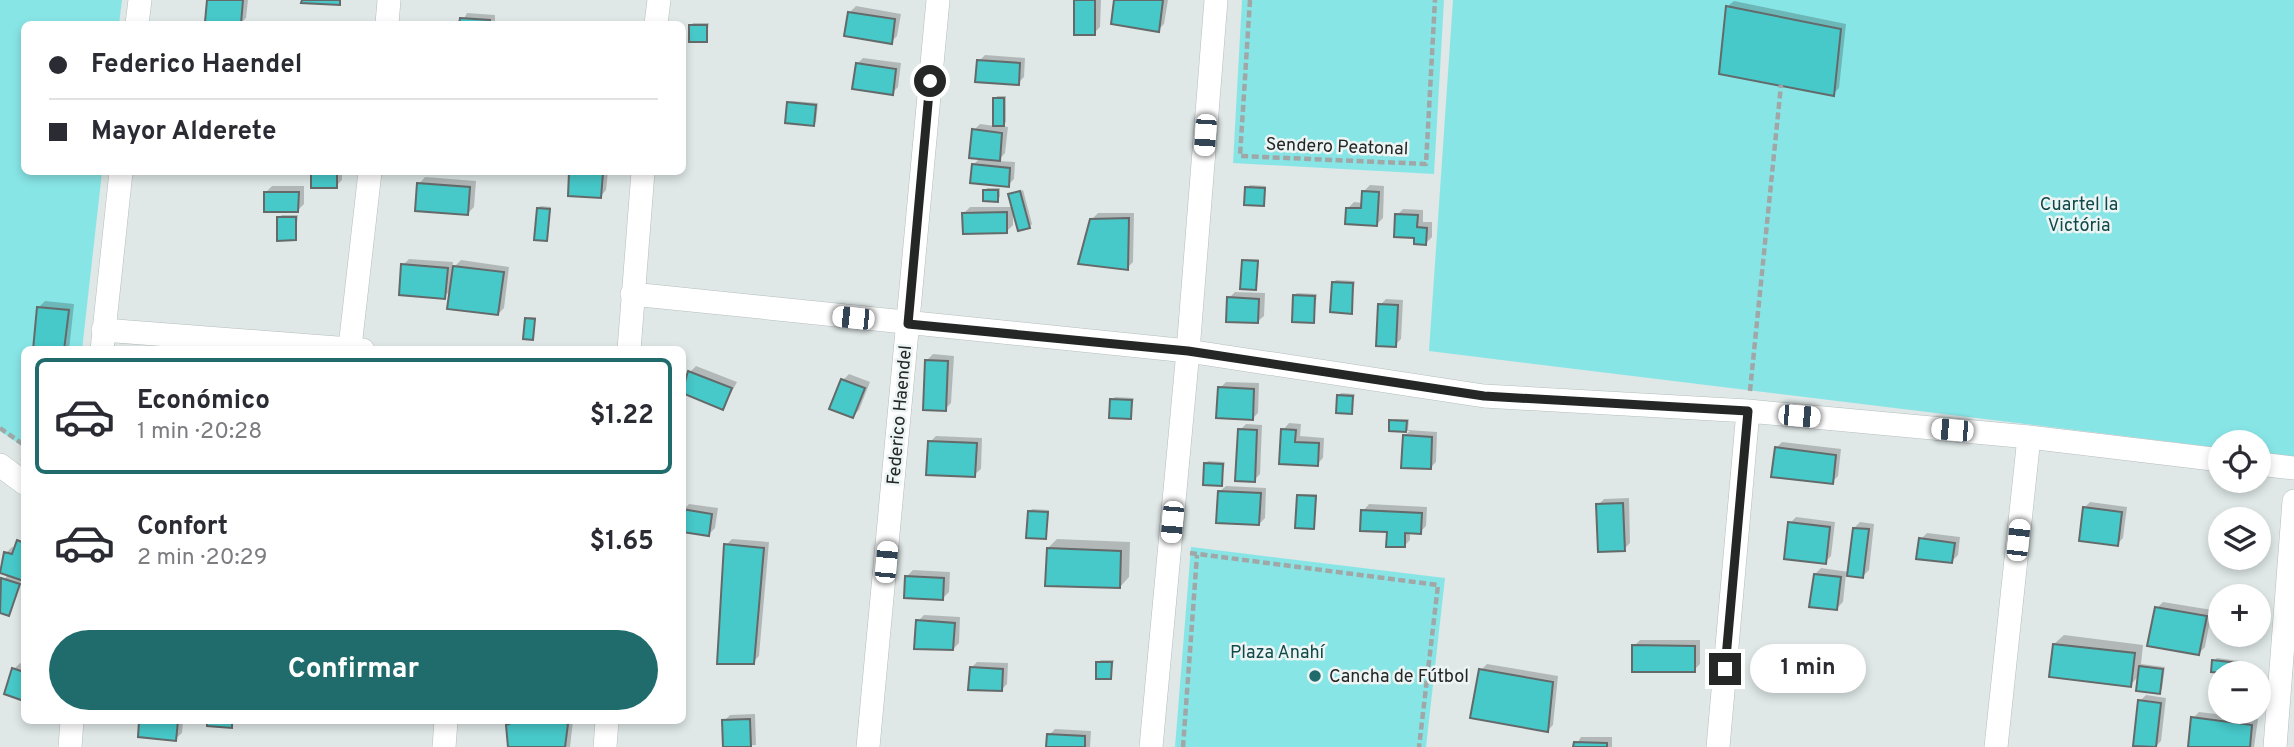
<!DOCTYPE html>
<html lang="es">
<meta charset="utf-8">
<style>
:root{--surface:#fff;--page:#f7f7f7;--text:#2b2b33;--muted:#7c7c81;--line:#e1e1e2;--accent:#206c6d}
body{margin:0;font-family:Overpass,sans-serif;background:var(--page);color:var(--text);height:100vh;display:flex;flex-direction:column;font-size:26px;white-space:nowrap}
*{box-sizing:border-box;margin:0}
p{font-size:23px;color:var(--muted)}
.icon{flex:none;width:38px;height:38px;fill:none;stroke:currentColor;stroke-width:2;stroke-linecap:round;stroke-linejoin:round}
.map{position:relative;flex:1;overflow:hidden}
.panel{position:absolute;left:21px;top:346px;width:665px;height:378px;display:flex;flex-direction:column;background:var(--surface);border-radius:10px;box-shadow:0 4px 10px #0003}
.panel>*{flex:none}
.hud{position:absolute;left:21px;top:21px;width:665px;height:154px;border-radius:10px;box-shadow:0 4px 10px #0003;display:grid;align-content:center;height:154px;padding:0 28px;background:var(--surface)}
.controls{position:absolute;left:2208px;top:430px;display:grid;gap:14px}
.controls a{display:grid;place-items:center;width:63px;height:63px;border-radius:50%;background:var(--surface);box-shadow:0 4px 10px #0003;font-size:35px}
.end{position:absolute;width:32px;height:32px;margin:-16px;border:9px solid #252727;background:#fff;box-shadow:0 0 0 4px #fff}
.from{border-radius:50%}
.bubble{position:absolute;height:49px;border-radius:24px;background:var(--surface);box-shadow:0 4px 10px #0003;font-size:23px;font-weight:700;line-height:49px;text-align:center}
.car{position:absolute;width:21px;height:42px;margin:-21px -10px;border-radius:9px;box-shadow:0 0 5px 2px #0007;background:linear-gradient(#fff 24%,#345 0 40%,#fff 0 76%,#345 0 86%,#fff 0)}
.hud b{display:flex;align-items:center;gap:24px;height:66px;font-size:26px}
.hud b+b{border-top:2px solid var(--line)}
.hud i{width:18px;height:18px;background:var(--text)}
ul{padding:12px 0 0;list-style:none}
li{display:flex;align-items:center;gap:21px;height:116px;margin:0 14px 10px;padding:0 14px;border:4px solid transparent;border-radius:10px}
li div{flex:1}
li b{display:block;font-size:26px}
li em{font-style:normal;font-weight:700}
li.current{border-color:var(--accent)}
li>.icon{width:63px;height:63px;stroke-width:1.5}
.action{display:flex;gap:14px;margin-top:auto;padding:14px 28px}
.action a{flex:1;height:80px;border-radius:42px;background:var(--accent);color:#fff;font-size:28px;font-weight:700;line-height:80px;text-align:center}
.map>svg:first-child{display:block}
.green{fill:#88e5e6}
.shadow{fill:#0003}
.building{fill:#47c8c9;stroke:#646a6a;stroke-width:2}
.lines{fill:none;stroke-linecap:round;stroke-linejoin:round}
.minor-casing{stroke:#b5bdbd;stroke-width:24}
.path{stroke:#a1a7a7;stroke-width:4.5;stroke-dasharray:7 3.5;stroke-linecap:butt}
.minor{stroke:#fff;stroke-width:23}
.route{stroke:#252727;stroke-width:9}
.poi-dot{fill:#206c6d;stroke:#ecf4f4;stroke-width:2.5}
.labels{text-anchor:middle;stroke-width:5;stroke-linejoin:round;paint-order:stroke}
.street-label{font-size:18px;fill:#252727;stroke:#ecf4f4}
.park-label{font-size:18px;fill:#104949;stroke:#ecf4f4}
.poi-label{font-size:18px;fill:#252727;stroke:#ecf4f4;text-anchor:start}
</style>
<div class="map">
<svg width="2294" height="747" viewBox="0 0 2294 747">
<rect width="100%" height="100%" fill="#dfe7e7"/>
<path class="green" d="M0,0H122L119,24H24V172H102L82,350H24V447L0,431Z
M1242,0H1444L1434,174L1233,163Z
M1453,0H2294V457L2259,453V443H2221V448L1429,351Z
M1191,547L1445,578L1426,747H1175Z"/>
<path class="shadow" d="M209,0H248L246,18L240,24L207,21Z
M1076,0H1101L1100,27L1094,33Z
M1116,0H1168L1164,24L1158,30Z
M1734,1L1846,24L1839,88L1833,94L1728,6Z
M856,6L901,14L897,36L891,42L850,12Z
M467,13L495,15V24H461Z
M693,23H709L706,40L691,26Z
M985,55L1025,58L1024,77L1018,83L979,61Z
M863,58L901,63L898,87L892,93L857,64Z
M997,96H1006V122L1002,126L1008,127L1005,153L998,161L1015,162L1014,179L1008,185L973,165L981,157L974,130L980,124L995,126Z
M791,101L818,103L816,122L813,124L789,103Z
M312,172H342V180L336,186H312Z
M571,172H608L606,190L600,197L569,194Z
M425,177L476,181L474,207L468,213L419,184Z
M1250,185L1266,186L1263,205L1247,188Z
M1370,185L1384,186L1383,218L1377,224L1348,208L1354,202L1363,203L1364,191Z
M272,186H304V204L298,210L266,192Z
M987,188H1000V197L997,200L985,191Z
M1023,190L1032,224L1029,227L1013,209V225L1007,231L964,213L970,207H1013L1010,195Z
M541,206L551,207L546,239L538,208Z
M1403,209L1423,210V222H1432V237L1426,243L1397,215Z
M1098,213H1134L1133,262L1127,268L1092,219Z
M282,215H298L295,239L279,217Z
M409,259L453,262L452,269L461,260L509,267L504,308L498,314L451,290L444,297L403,265Z
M1246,259H1259L1256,288L1244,261Z
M1336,280L1355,281L1351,312L1334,282Z
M1235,292L1265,293L1264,316L1257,322L1229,298Z
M1297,293L1317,294L1313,321L1295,295Z
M1386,299L1403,300L1401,339L1395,345L1380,305Z
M45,301L74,304L69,350H34L39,307Z
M529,317H536L532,338L526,319Z
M933,354L954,356L951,403L945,409L927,360Z
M696,366L737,382L723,408L682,391L690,372Z
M849,374L870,382L859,410L853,416L843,380Z
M1226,382L1259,383L1258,413L1252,419L1220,388Z
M1341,393L1355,394L1351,412L1339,396Z
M1115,397L1134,398L1130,417L1112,400Z
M1394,419H1409L1408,430L1437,432L1436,462L1430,468L1404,436L1410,431L1391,430Z
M1289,423L1301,424L1300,436L1324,438L1323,458L1317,464L1281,463L1283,430Z
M1246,424L1262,425L1260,474L1254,480L1240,430Z
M936,436L982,438L981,469L974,475L930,442Z
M1782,442L1841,449L1838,476L1832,482L1776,448Z
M1208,461L1225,462L1221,484L1205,464Z
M1226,486L1266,488L1265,518L1259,524L1219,492Z
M1301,494H1317L1313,528L1298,496Z
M1629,498L1630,543L1624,549L1598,505L1604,499Z
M2090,502L2127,507L2123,538L2117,544L2084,508Z
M689,504L718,508L715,528L709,534L683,510Z
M1369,504L1427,507L1426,526L1420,532H1410V540L1404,546L1363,511Z
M1032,509L1049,510L1046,537L1029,512Z
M1796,517L1835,522L1831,556L1825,562L1790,523Z
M1860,522L1874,524L1869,570L1863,576L1846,574L1843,602L1837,608L1815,574L1821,568L1849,572L1854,528Z
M1927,533L1960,537L1958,555L1952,561L1921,539Z
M24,535V579L22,578L9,614L0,611V587L8,574L0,570L6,553L12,547L16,548Z
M732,539L769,542L759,656L753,662L726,545Z
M1057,539L1130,542L1129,577L1120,587L1048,548Z
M913,570L950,572L949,592L943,598L907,576Z
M2163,602L2212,610L2205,647L2199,653L2157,608Z
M924,615L960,617L959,643L953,649L918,621Z
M2064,635L2143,645L2141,664L2165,667L2162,689L2159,692L2140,675L2130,685L2054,644Z
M1640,640H1700V664L1694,670L1634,646Z
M2217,658L2240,661L2239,671L2236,674L2214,661Z
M1101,660H1114L1110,678L1098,662Z
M977,662L1008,663L1007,684L1001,690L971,668Z
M20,663L24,665V699L6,693L14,669Z
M1487,664L1558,676L1553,725L1547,731L1481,670Z
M2146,695L2166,698L2161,741L2155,747L2140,701Z
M2199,712L2258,719L2254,747H2190L2193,718Z
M755,714L756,745L724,747V721L730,715Z
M141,721H183L182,733L175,739Z
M513,721H573L570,747H510L508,726Z
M1055,729L1091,731L1090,747H1048L1049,735Z
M1581,737H1612V747H1575Z"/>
<path class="building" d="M207,0H243L241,24L205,22Z
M302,0H340V5L301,3Z
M1074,0H1095V35H1074Z
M1114,0H1163L1159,32L1111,24Z
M1726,6L1841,29L1834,96L1719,74Z
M848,12L895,19L892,44L844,36Z
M460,18L490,20V24H459Z
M689,25H707V42H689Z
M977,60L1020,63L1019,85L975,82Z
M856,63L896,69L893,95L852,89Z
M993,98H1004V126H993Z
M787,102L816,105L814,126L785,123Z
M972,129L1002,133L1000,161L969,158Z
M972,164L1010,168L1009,187L970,183Z
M311,172H337V188H311Z
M569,172L603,173L601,198L568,196Z
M417,183L470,187L468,215L415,211Z
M1245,187L1265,188L1264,206L1244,205Z
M983,190H998V202L983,201Z
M1020,191L1030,228L1018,231L1008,194Z
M1362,191L1379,192L1377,226L1345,224L1346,208H1361Z
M264,192H299L298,212H264Z
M537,208L550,209L547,241L534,240Z
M1007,212V233L963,234L962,213Z
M1395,214L1418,215L1417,227L1427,228L1426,245L1414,244V238L1394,237Z
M277,217H296V240L277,241Z
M1129,218L1128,270L1078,264L1090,219Z
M1242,260L1258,261L1256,290L1240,289Z
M401,264L448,268L445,299L399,295Z
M453,266L504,272L498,315L447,309Z
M1332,282L1353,283L1352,314L1330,312Z
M1293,295L1315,296L1314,323L1292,322Z
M1227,297L1259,299L1258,323L1226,322Z
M1378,304L1398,305L1396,347L1376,346Z
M37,307L69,310L64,350H33Z
M525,318L535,319L533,340L523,339Z
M925,360L948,361L946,411L923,410Z
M688,371L732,388L723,410L682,393Z
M841,379L865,388L853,418L829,409Z
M1218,387L1254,389L1253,420L1216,418Z
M1337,395L1353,396L1352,414L1336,413Z
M1110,399L1132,400L1131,419L1109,418Z
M1389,420L1407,421L1406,432L1389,431Z
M1238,429L1257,430L1255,482L1235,481Z
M1281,429L1296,430L1295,442L1319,443L1318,466L1279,464Z
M1403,435L1432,437L1431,469L1401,468Z
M928,441L977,443L975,477L926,475Z
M1775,447L1836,455L1833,484L1771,477Z
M1204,463L1223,464L1222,486L1203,485Z
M1218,491L1261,493L1259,525L1216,523Z
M1297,495L1316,496L1314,529L1295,528Z
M1623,503L1625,551L1598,552L1596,504Z
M2083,507L2122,512L2118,546L2079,541Z
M682,509L712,514L709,536L682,532Z
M1361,510L1422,513L1421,534L1405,533V547H1386L1387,532L1360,531Z
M1028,511L1048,512L1046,539L1026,538Z
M1788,522L1830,527L1826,564L1784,559Z
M1853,528L1869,529L1863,578L1847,576Z
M1919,538L1955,543L1952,563L1916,559Z
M17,540L24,543V581L0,573L4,552L12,554Z
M724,544L764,548L754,664H717Z
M1047,548L1121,551L1120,588L1045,586Z
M1814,574L1841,577L1837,610L1809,607Z
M905,576L944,578L943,600L904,598Z
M1,578L20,584L9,616L0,613Z
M2155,607L2207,616L2199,655L2147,646Z
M916,620L955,623L953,650L914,649Z
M2053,644L2135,653L2131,687L2049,677Z
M1632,645L1695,646V672H1632Z
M2212,660L2239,663L2237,674L2211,672Z
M1096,662H1112L1111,679H1096Z
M2139,666L2163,669L2160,694L2136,691Z
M970,667L1003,669L1002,691L968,690Z
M12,668L24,672V701L4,694Z
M1479,669L1553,682L1548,732L1470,718Z
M2138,700L2161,703L2156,747L2133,746Z
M2191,717L2252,725L2250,747H2188Z
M750,719L751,747H723L722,720Z
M139,721H178L176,741L138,737Z
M207,721H232V728L207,726Z
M517,721H561L568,724L565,747H508L506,725Z
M1047,734L1085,736V747H1046Z
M1574,742L1607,743V747H1573Z"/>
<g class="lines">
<defs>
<path id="minor" d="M137,24L140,0
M387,24L389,0
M656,24L659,0
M632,294L1188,351L1484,396L1748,411L2029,437L2221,460
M103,330L363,350
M350,347L370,172
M102,350L121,172
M629,350L643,172
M2259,464L2294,468
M0,465L24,483
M70,747L72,721
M444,747L446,721
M605,747L607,721
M868,747L938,0
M1151,747L1188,351L1216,0
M1718,747L1748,411
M1996,747L2029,437
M2275,747L2294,501"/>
</defs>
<use href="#minor" class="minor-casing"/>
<path class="path" d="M1250,0L1240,156L1426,164L1435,0
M1750,391L1781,85
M0,428L24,445
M1190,553L1438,585L1419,747
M1183,747L1197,555"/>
<use href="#minor" class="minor"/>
</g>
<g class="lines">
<path class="route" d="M930,81L908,324L1188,351L1484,396L1748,411L1725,669"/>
</g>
<circle class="poi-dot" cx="1315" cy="676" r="7"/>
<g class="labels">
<g class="street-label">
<text transform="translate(1337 146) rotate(2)" y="6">Sendero Peatonal</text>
<text transform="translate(899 415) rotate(-85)" y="6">Federico Haendel</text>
</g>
<g class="park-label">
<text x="2079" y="210">Cuartel la<tspan x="2079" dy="21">Victória</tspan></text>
<text x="1277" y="658">Plaza Anahí</text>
</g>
<g class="poi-label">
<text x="1329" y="682">Cancha de Fútbol</text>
</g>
</g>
</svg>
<div class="controls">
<a><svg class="icon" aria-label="locate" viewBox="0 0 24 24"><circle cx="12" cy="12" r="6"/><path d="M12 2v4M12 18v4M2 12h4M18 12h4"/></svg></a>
<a><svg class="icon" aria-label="layers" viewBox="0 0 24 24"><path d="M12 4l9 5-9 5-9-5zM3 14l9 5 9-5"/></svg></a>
<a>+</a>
<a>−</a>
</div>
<i class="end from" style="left:930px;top:81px"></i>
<i class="end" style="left:1725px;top:669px"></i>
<div class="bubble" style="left:1750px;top:644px;width:116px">1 min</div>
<i class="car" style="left:1205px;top:135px;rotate:184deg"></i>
<i class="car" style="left:853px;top:318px;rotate:276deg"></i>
<i class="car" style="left:1799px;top:416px;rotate:95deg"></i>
<i class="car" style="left:1952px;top:430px;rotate:275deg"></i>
<i class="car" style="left:1172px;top:522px;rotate:185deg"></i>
<i class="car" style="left:2018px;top:540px;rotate:6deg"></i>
<i class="car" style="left:886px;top:562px;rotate:5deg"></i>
<div class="hud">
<b><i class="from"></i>Federico Haendel</b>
<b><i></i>Mayor Alderete</b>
</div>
<section class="panel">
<ul>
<li class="current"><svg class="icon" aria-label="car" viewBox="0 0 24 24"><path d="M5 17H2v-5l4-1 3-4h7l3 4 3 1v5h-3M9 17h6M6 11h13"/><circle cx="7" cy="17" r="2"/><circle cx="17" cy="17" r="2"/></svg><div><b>Económico</b><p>1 min · 20:28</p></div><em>$1.22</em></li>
<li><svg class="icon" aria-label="car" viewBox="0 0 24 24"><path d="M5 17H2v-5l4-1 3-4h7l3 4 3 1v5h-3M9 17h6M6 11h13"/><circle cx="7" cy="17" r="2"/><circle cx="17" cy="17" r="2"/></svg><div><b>Confort</b><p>2 min · 20:29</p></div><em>$1.65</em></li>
</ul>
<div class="action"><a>Confirmar</a></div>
</section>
</div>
